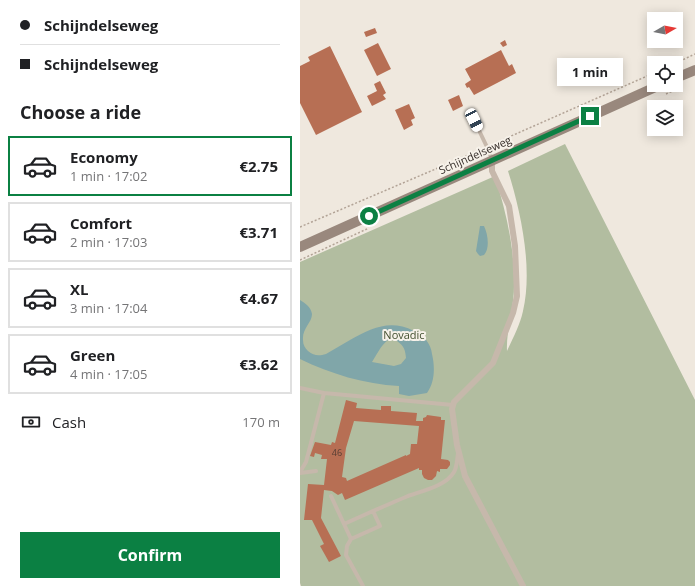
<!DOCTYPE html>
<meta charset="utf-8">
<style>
:root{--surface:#fff;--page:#f6f6f6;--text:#202124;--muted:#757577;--line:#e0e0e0;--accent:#0b8043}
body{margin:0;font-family:"Open Sans",sans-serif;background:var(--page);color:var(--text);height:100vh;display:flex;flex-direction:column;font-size:15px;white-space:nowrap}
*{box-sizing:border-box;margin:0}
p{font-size:13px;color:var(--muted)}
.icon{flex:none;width:22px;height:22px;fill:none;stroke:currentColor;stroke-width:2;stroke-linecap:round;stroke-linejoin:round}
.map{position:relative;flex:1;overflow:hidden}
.side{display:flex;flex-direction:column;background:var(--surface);width:300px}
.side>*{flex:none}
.hud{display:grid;align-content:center;height:88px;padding:0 20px;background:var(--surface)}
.needle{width:26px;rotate:81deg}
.controls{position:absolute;left:347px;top:12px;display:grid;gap:8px}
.controls a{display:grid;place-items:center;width:36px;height:36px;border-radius:0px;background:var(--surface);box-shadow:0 2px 10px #0003;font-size:20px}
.end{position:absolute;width:18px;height:18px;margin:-9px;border:5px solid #0b8043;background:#fff;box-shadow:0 0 0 2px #fff}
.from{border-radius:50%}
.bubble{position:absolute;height:28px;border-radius:0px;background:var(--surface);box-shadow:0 2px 10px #0003;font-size:13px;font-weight:700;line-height:28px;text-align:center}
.car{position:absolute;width:12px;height:24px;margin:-12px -6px;border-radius:5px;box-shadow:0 0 3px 1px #0007;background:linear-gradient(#fff 24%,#345 0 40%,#fff 0 76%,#345 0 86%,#fff 0)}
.hud b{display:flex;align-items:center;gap:14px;height:38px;font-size:15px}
.hud b+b{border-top:1px solid var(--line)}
.hud i{width:10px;height:10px;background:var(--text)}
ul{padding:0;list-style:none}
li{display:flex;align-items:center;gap:12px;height:60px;margin:0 8px 6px;padding:0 12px;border:2px solid var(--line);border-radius:0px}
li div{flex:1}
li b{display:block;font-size:15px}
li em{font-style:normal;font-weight:700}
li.on{border-color:var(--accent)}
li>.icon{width:36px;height:36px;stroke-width:1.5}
h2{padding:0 20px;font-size:18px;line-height:48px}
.pay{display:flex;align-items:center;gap:10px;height:44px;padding:0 20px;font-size:15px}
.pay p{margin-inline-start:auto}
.primary-button{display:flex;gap:8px;margin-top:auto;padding:8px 20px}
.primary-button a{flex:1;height:46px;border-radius:0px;background:var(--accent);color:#fff;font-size:16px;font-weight:700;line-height:46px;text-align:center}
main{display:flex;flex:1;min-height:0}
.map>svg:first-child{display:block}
.green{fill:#b2bda0}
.water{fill:#80a6a9;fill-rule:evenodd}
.building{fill:#b76f54;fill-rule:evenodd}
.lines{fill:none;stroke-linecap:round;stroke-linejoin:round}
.path{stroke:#b2a396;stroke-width:1.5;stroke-dasharray:2 2;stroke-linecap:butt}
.service{stroke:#c6b8ab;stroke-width:4}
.pedestrian{stroke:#c6b8ab;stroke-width:6}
.secondary{stroke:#99887d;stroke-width:10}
.route{stroke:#0b8043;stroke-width:5}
.labels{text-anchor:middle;stroke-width:4;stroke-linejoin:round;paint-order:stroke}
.number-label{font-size:9px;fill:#563e34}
.street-label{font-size:11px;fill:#352d29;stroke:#f7f2ea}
.park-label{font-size:11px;fill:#435030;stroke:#f7f2ea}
</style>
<main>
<section class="side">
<div class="hud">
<b><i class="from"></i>Schijndelseweg</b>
<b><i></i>Schijndelseweg</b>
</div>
<h2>Choose a ride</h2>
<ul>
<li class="on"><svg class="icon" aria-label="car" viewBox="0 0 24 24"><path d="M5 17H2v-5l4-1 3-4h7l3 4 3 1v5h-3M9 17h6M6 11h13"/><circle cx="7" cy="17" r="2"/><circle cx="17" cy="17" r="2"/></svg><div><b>Economy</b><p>1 min · 17:02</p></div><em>€2.75</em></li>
<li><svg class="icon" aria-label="car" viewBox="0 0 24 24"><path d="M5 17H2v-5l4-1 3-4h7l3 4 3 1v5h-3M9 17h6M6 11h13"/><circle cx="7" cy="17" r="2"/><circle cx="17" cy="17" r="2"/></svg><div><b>Comfort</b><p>2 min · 17:03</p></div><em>€3.71</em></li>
<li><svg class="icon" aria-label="car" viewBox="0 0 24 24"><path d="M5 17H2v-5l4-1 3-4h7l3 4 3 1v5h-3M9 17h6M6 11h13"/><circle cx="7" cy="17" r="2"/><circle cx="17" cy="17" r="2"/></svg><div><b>XL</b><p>3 min · 17:04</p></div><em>€4.67</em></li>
<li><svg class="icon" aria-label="car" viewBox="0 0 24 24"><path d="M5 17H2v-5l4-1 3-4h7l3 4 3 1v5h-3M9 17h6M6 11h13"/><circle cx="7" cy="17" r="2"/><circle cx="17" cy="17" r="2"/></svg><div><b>Green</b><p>4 min · 17:05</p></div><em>€3.62</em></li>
</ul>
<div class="pay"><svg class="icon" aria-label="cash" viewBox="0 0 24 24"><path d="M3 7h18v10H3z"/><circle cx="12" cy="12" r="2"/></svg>Cash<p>170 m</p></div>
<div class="primary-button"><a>Confirm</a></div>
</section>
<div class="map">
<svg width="395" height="586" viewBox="0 0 395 586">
<rect width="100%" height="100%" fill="#efe8de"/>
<path class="green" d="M265,144L395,400V586H1L0,583V262L195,176C206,212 215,249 214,287C214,309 206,330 207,351C213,338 220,325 223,311C233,268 221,212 208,171Z"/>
<path class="water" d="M180,226H184C188,234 190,249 184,255L180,256L178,254L176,251Z
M0,300C5,303 11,307 12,314C12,323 2,328 3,340C3,345 5,348 8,351C14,356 19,356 26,354C34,349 42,345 50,340C72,328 90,319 114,331C124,335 131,344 132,354C135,367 135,382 127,393L109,396L99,394V386C64,384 31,374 0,359ZM94,339C103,345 105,347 106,358L101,364L94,366L72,362C76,356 81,345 88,340C89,339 92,339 94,339Z"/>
<path class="building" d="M75,28L77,33L66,37L64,32Z
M205,40L207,45L203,47L200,43Z
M78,43L91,69L77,76L64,50Z
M30,46L62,112L16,135L0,103V66L10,61L8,57Z
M201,50L209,66L212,64L216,73L174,95L169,87L167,88L165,84L171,80L165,69Z
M80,81L86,93L83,95L86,99L72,106L67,96L77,91L74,84Z
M159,95L163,106L153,111L148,100Z
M109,104L115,118L111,120L113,125L104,130L95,110Z
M46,400L57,403L56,408L81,410V406H91V411L117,413L116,421H123V418L126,417L127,415L141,417V420H145L141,459L148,460L150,462V465L147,469H140V472L137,471L136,476L132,480H128L124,478L122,474V470H119V468L45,500L42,493L38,495L32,491L24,490L21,518L41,556L29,562L20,546L24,544L12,520H4L8,484L24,485L27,459H21L22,455L15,453L14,457L10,456L15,442L31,445L32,442L35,443ZM54,421L119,426L117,444H111L110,454L106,456V455L47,481L46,478L42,477L46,448Z"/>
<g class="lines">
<path class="path" d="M376,63L395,54
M366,94L379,88
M193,144L354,73
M0,227L180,150
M0,260L69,228"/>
<path class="service" d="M174,120L187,147L192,159
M0,388L24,393
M0,472L6,462L24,393L153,405
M0,473L16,471
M31,496L44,524
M73,511C85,506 96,501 108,496C122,491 146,486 154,472C157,467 157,459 158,454
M51,539L44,524L73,511L80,526L51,539L47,546L46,555L63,586"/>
<path class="pedestrian" d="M192,160V171L209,206L215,246L217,296L213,313L193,363L154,402L152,409L157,445L165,476L223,586"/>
<path class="secondary" d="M376,78L395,70
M0,247L360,85"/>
</g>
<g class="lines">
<path class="route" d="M69,216L290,116"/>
</g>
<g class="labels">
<g class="number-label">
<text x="37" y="456">46</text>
</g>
<g class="street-label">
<text transform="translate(175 155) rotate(-24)" y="4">Schijndelseweg</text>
</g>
<g class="park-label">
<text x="104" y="339">Novadic</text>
</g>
</g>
</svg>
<div class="controls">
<a><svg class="needle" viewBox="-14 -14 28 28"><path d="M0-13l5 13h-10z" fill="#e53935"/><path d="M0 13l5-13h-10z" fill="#757577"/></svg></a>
<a><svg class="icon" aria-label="locate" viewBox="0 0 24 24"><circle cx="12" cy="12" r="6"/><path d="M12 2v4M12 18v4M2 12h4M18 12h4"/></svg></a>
<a><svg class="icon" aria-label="layers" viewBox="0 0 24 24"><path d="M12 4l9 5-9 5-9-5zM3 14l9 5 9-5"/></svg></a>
</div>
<i class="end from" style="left:69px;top:216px"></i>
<i class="end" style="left:290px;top:116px"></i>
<div class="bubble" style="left:257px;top:58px;width:66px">1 min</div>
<i class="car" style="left:174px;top:120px;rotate:154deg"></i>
</div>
</main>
